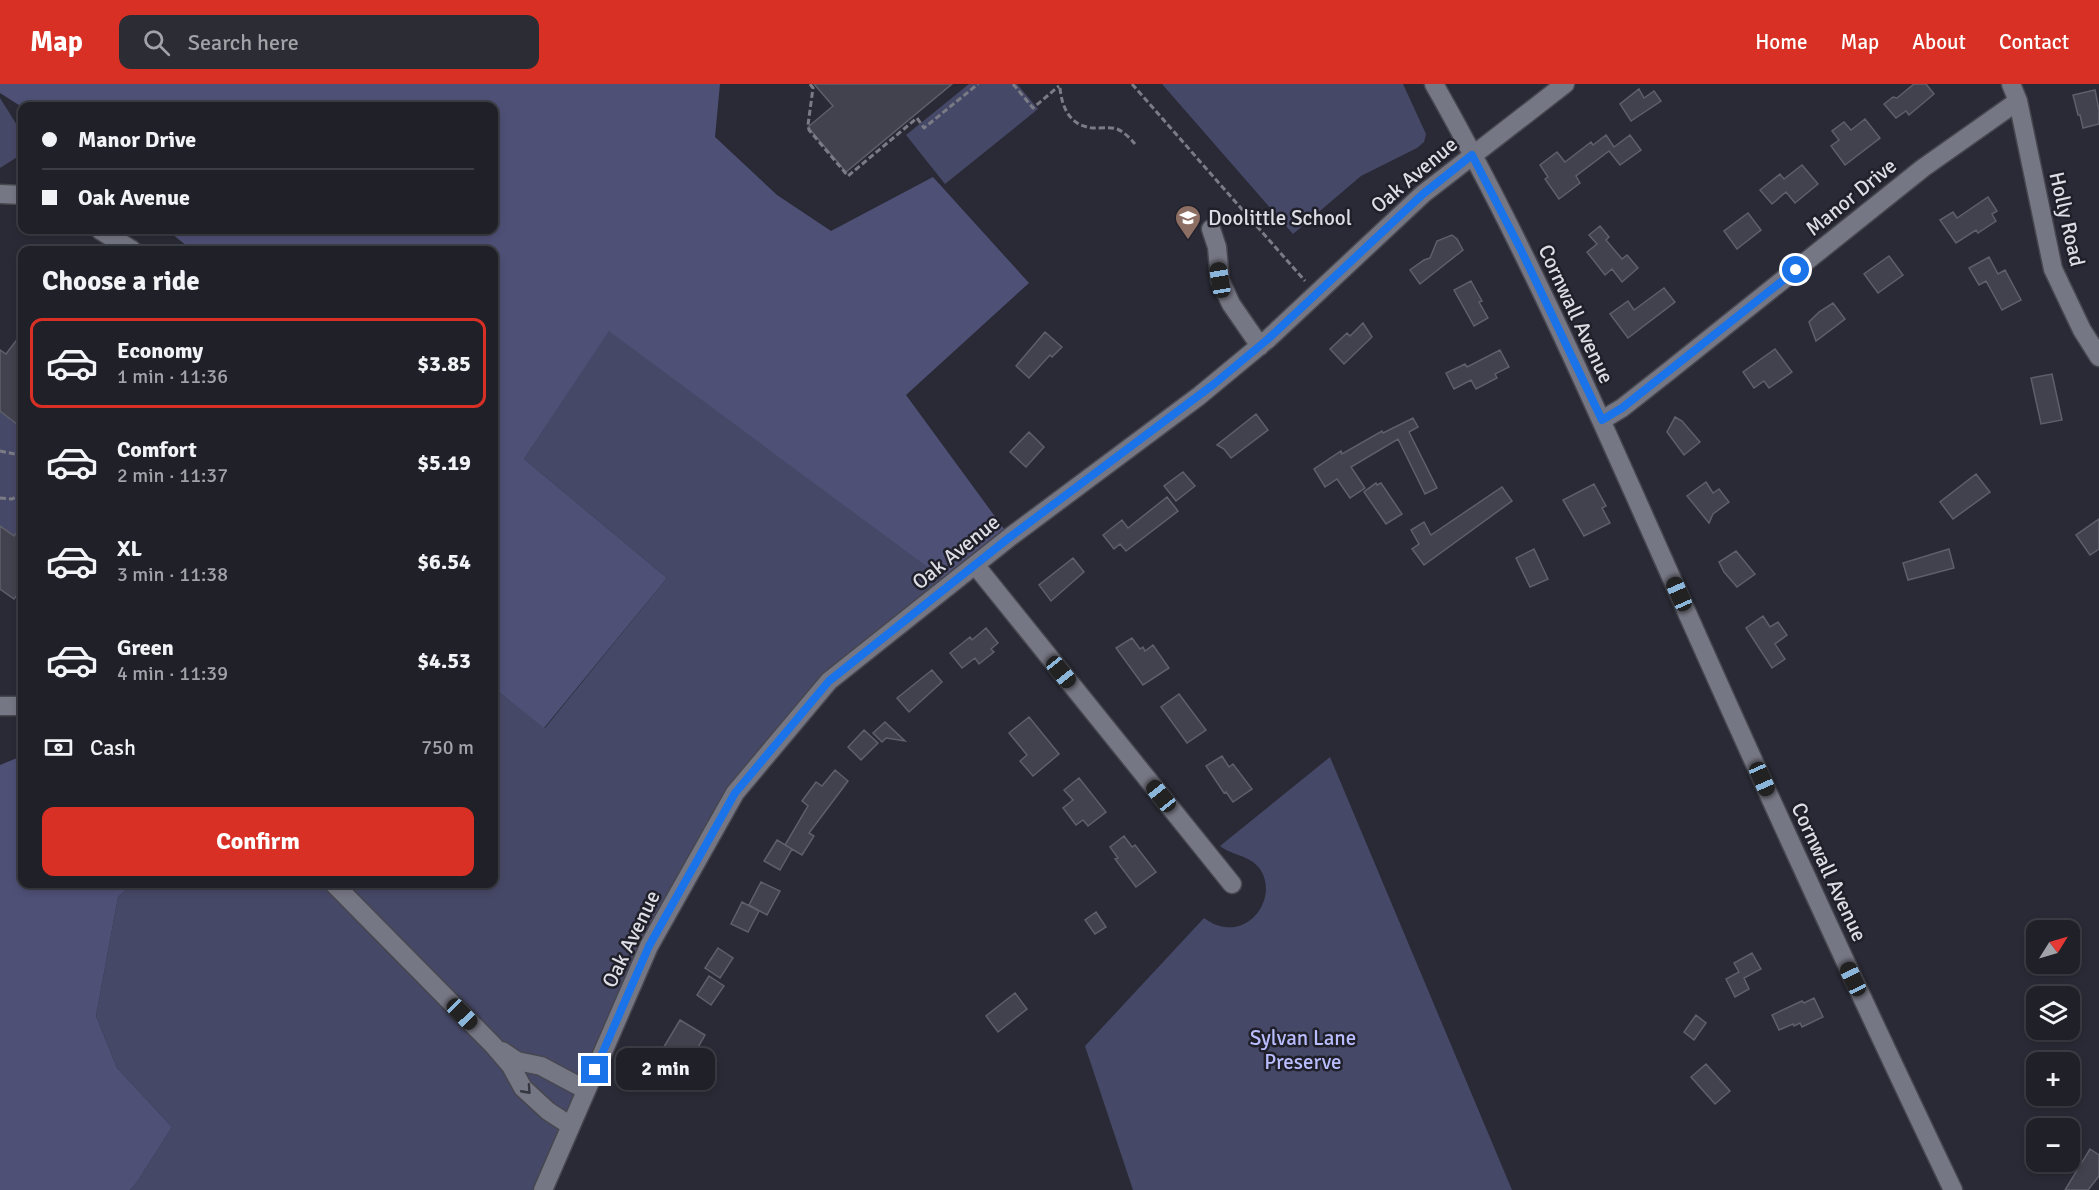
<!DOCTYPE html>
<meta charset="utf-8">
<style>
:root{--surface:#1f2028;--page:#2c2d34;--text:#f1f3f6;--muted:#a1a3a8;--line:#3c3e45;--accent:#d93025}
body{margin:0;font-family:Signika,sans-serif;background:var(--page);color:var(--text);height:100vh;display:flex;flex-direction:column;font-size:22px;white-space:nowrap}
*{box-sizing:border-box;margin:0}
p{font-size:20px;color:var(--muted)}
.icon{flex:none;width:33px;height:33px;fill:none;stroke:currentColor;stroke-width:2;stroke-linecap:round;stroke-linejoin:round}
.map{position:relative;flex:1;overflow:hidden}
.panel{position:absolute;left:18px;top:162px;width:480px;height:642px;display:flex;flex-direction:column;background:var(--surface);border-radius:12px;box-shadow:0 3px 9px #0003,0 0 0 2px var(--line)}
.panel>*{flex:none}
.guide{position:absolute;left:18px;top:18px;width:480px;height:132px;border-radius:12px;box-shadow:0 3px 9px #0003,0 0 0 2px var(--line);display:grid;align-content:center;height:132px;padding:0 24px;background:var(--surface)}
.needle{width:39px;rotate:53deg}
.controls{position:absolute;left:2026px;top:836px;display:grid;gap:12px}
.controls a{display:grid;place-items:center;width:54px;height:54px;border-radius:12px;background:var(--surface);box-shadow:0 3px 9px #0003,0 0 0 2px var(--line);font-size:30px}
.end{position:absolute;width:27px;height:27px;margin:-14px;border:8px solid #1a73e8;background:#fff;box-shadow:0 0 0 3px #fff}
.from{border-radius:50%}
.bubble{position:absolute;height:42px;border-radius:12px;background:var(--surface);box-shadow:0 3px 9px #0003,0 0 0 2px var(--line);font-size:20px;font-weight:700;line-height:42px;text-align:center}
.car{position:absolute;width:18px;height:36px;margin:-18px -9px;border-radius:8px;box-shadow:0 0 4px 2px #0007;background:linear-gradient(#222 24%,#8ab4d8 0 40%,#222 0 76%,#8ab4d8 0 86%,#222 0)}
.guide b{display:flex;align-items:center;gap:21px;height:57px;font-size:22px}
.guide b+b{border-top:2px solid var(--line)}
.guide i{width:15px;height:15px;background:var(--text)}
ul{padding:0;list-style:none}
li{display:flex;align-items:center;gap:18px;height:90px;margin:0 12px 9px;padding:0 12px;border:3px solid transparent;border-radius:12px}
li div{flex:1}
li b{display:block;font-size:22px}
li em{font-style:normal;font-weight:700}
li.active{border-color:var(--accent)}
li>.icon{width:54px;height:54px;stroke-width:1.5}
h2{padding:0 24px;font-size:27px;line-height:72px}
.pay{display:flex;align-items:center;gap:15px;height:66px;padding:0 24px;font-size:22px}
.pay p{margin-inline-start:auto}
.button{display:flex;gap:12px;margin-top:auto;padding:12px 24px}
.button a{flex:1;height:69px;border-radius:12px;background:var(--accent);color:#fff;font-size:24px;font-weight:700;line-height:69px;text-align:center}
header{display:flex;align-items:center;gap:36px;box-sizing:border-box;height:84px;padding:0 30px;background:var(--accent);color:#fff}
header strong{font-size:28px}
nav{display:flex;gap:33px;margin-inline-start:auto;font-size:21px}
.search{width:420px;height:54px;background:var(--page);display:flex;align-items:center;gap:15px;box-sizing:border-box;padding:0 21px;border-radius:12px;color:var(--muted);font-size:22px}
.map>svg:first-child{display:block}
.green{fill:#464867}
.forest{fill:#4f5076}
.building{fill:#41424d;stroke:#5e5f6b;stroke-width:1.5}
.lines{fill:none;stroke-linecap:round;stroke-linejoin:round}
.minor-casing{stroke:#474750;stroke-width:21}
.path{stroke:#7a7b84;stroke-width:3;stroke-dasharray:6 3;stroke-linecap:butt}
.minor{stroke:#767784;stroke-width:18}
.oneway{stroke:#363641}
.route{stroke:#1a73e8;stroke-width:8}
.labels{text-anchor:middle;stroke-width:5;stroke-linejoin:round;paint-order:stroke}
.street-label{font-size:21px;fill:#dddee5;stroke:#20202b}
.poi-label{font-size:21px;fill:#dddee5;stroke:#20202b;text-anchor:start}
.park-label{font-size:21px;fill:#b9bcfd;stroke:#20202b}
</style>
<header>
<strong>Map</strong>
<div class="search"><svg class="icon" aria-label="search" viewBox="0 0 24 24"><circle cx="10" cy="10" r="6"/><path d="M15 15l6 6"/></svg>Search here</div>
<nav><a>Home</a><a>Map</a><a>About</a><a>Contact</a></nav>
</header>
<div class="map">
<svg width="2099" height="1106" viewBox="0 0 2099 1106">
<rect width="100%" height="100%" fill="#292a35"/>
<path class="green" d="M969,0H1017L1038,25L945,100L906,51Z
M1162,0H1403L1426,50L1424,58L1417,64L1361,92L1293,150Z
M0,14L22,49V70L0,84Z
M609,246L951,501L829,597L735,709L649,862L543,1106H130L137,1098L172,1043L117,984L96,932L118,813L133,800H494V604L545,644L667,494L524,375Z
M0,327L22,344V441L14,452L0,442Z
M1330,673L1512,1106H1133L1085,962L1204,834C1210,838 1216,842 1225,843C1255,847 1277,810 1260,785C1250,771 1233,772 1220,762Z"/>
<path class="forest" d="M0,0H720L715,53L777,111L831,147L933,93L1029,199L906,311L1010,453L951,501L609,247L524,375L667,494L544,644L494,604V166H192L167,146H494V22L22,23L0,9Z
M22,672V800H133L118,813L96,932L117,984L172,1043L137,1098L130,1106H0V681Z"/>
<path class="building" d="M814,0H952L846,88L808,43L833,22Z
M1914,0H1926L1934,10L1909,31L1906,27L1896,34L1884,20L1893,13L1897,14Z
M1639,5L1644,14L1654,7L1661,17L1631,37L1620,20Z
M2095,6L2099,26V40L2083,44L2080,31H2078L2073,11Z
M1865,35L1880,54L1845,81L1831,62L1839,56L1832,47L1844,38L1851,46Z
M1606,51L1614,63L1630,51L1641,66L1620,81L1609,67L1576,92L1580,99L1559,115L1545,95L1548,93L1540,81L1557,68L1565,78L1591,58L1593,61Z
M1802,81L1818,100L1795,119L1786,108L1772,120L1760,106L1780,90L1784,95Z
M1988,113L1997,127L1992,130L1996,137L1978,149L1976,146L1956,159L1940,136L1953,128L1957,134Z
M1748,129L1761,146L1737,165L1724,147Z
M1600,142L1609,153L1606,156L1622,175L1627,171L1638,184L1622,198L1612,185L1605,191L1587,168L1597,160L1589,151Z
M1452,151L1457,155L1463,166L1420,200L1410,186L1424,176L1430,174L1437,157Z
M1889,172L1903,191L1878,209L1864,190Z
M1989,173L1998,190L2005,186L2021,216L2002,226L1986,197L1979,201L1969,184Z
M1471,197L1482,217L1479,218L1488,234L1474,242L1454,206Z
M1664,204L1675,218L1628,254L1610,230L1628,217L1634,226Z
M1833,219L1845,235L1816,257L1809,238L1819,228Z
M1363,239L1372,253L1344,280L1330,265L1347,249L1350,252Z
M1045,248L1062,263L1052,273L1050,271L1029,294L1016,282Z
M22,249V344L0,327V266L6,270Z
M1775,265L1792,288L1769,304L1764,297L1754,304L1743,288Z
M1500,266L1509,283L1495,290L1497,294L1476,305L1471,296L1454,305L1446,289L1465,280L1467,283Z
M2052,290L2062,336L2041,340L2031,294Z
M1256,330L1268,346L1231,374L1224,365L1217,361Z
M1675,333L1682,337L1700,358L1684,371L1667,348Z
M1413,334L1418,343L1409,348L1437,404L1425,410L1398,355L1351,383L1365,404L1350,414L1337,395L1325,403L1314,385L1341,367L1342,370L1382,347L1383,349Z
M1029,348L1044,363L1026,383L1010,368Z
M1183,388L1195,402L1176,417L1164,402Z
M1976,390L1990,408L1953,435L1940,418Z
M1706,398L1713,409L1719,405L1729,418L1713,430L1709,439L1687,412Z
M1376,399L1377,401L1381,399L1402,430L1386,440L1364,408Z
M1594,400L1606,422L1602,424L1610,439L1584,452L1563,416Z
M1502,403L1512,417L1424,481L1412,465L1419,460L1411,446L1424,438L1431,451Z
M1167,413L1178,427L1126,467L1120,460L1114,465L1103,451L1122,436L1128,444Z
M2099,435V465L2090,471L2076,451Z
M22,441V504L14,515L0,505V442L14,452Z
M1534,465L1548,495L1530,503L1516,474Z
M1949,465L1954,484L1908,496L1903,479Z
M1736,467L1755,490L1737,503L1724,488L1719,478Z
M1073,474L1084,488L1051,517L1039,501Z
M1763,532L1770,543L1778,538L1787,551L1775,560L1785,575L1772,584L1746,544Z
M986,544L998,559L991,565L994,568L979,580L975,574L962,584L950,569L970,553L972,556Z
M1132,554L1140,565L1143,563L1145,567L1153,561L1169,584L1143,601L1116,564Z
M932,586L942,598L909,628L897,614Z
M1179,610L1206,646L1187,659L1161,623Z
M1029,633L1059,670L1033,692L1020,677L1027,671L1009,649Z
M885,638L905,657L886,654L882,658L873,649Z
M864,646L878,659L861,676L848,663Z
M1222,672L1229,683L1233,680L1252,705L1233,718L1226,708L1224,709L1206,682Z
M835,686L848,697L809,749L814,752L802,771L785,761L808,722L802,717L816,698L822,702Z
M1079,694L1106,728L1088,742L1083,736L1076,741L1063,724L1073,716L1064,706Z
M1124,752L1132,763L1135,761L1156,788L1136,803L1115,775L1118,774L1110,763Z
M777,756L792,765L780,786L764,777Z
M761,798L780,807L767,831L749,821Z
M742,818L759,827L748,848L731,840Z
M1096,828L1106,843L1095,850L1085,836Z
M718,864L733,874L720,894L705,884Z
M1752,869L1761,885L1744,894L1749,905L1735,913L1726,895L1739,888L1734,879Z
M709,892L724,902L711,921L697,911Z
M1015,909L1027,925L998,948L986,932Z
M1814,914L1823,933L1802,943L1800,939L1794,942L1793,940L1779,946L1772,931L1802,917L1804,919Z
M1696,931L1706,939L1694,956L1684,948Z
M680,936L705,951L689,979L684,976L674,993L653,981Z
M1706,980L1730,1007L1715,1020L1691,993Z
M2090,1065L2099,1071V1092L2088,1106H2065Z"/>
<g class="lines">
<defs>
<path id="minor" d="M1434,0C1531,171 1608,352 1688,531C1774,724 1862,916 1953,1106
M2011,0L2018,17L2053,185L2082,246L2099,273
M0,110L22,111
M1211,145L1217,163L1220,196L1231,220L1260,262
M100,146L132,166
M1602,336L1622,324L1669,287L1923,84L2018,17
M976,482L1232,800
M0,622H22
M334,800L493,961L511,982L523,1004L548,1027L571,1042
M502,967L517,977L541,982L586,1006
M543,1106L649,862L735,709L829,597L1010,453L1199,312L1268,255L1423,110L1565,0"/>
</defs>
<use href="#minor" class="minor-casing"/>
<path class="path" d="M810,0L813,4L808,41L809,46L848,92L917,34L924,44L978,0
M1013,0L1033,24L1059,2
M1132,0L1305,197
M1060,4C1062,24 1070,42 1093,44C1100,44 1110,43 1117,45C1124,48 1130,54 1135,60
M0,367L15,370L22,375
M0,414L12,415L22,410"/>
<use href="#minor" class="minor"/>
</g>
<defs><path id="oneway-chevron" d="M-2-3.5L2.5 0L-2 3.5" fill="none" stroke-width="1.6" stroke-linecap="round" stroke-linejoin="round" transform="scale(1.5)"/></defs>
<use class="oneway" href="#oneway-chevron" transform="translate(527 1006) rotate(48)"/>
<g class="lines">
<path class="route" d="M595,986L649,862L735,709L829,597L1010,453L1214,300L1268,255L1423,110L1472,71L1521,166L1602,336L1622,324L1796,186"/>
</g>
<defs>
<symbol id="school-pin" viewBox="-11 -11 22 30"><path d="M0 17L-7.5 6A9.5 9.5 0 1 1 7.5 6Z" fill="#8d6e63" stroke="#20202b"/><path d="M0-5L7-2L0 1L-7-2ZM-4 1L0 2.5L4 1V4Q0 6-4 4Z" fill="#fff"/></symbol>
</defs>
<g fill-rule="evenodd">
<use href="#school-pin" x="1173" y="119" width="30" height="40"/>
</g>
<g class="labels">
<g class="street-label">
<text transform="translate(1414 91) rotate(-40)" y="7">Oak Avenue</text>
<text transform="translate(1851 113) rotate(-39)" y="7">Manor Drive</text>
<text transform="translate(2067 135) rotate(77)" y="7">Holly Road</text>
<text transform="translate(1576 230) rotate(65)" y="7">Cornwall Avenue</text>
<text transform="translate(956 468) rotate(-39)" y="7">Oak Avenue</text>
<text transform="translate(1829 788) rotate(65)" y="7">Cornwall Avenue</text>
<text transform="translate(631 855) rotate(-64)" y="7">Oak Avenue</text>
</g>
<g class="poi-label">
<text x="1208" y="141">Doolittle School</text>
</g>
<g class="park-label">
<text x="1303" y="961">Sylvan Lane<tspan x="1303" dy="24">Preserve</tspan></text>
</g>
</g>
</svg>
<div class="controls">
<a><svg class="needle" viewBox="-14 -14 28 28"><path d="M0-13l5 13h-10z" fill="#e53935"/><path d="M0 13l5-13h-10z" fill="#a1a3a8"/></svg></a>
<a><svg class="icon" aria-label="layers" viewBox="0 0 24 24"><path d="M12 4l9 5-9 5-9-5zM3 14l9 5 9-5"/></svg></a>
<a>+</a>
<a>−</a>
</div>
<i class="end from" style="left:1796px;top:186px"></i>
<i class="end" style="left:595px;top:986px"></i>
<div class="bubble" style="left:616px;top:964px;width:99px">2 min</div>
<i class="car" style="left:1220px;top:196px;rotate:351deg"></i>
<i class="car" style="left:1679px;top:510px;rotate:336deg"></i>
<i class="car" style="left:1061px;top:588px;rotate:141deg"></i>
<i class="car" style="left:1762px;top:695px;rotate:156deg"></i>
<i class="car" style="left:1161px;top:712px;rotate:321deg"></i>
<i class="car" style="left:1853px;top:895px;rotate:335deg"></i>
<i class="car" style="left:462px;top:930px;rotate:136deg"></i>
<div class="guide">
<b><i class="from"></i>Manor Drive</b>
<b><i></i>Oak Avenue</b>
</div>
<section class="panel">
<h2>Choose a ride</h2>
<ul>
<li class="active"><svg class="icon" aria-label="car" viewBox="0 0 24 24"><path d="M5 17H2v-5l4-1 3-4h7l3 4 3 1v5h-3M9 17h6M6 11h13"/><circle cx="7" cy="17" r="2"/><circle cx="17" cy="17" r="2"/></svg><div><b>Economy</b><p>1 min · 11:36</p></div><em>$3.85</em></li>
<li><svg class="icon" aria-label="car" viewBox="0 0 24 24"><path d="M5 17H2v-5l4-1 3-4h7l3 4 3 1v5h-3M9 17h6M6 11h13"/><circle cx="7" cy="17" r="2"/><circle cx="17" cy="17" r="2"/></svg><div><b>Comfort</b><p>2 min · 11:37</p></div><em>$5.19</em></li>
<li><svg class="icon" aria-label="car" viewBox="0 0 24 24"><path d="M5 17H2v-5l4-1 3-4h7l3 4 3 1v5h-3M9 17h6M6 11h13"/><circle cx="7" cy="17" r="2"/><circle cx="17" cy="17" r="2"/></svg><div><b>XL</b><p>3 min · 11:38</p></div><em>$6.54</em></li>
<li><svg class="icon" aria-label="car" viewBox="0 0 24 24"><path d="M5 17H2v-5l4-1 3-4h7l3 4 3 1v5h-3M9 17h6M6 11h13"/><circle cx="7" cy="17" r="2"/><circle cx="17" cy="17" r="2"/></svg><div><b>Green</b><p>4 min · 11:39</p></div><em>$4.53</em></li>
</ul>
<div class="pay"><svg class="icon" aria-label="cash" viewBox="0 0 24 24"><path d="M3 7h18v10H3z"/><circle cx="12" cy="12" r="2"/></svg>Cash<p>750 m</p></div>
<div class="button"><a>Confirm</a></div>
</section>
</div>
